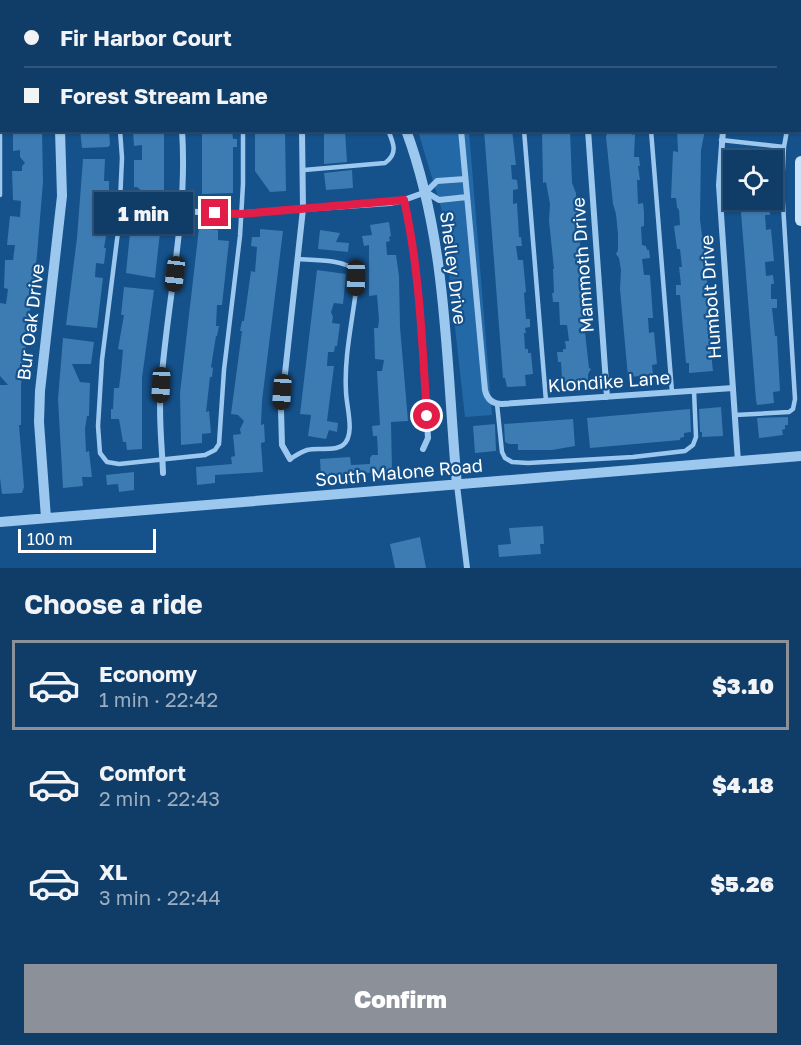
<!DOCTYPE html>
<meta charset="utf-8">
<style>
:root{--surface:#103d68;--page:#1e4871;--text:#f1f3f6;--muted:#9caec0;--line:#30567c;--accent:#8c9099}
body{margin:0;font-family:"Golos Text",sans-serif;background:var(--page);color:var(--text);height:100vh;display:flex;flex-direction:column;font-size:22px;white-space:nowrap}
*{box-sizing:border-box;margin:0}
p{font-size:20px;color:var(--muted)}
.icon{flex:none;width:33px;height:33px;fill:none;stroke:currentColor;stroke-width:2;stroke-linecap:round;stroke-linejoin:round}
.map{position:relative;height:568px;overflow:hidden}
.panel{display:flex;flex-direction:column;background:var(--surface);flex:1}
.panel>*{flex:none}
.banner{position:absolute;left:0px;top:0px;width:801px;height:132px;box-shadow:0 2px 4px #0004,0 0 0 2px var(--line);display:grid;align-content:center;height:132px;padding:0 24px;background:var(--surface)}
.fabs{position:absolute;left:723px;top:150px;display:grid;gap:12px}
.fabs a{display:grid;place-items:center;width:60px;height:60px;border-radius:0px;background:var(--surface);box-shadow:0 2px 4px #0004,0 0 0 2px var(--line);font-size:30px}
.scale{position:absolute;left:18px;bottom:15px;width:138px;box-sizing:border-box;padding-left:6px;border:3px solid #fff;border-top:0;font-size:16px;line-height:21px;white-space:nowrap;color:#fff;-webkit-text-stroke:4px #15518a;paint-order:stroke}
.end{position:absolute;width:27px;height:27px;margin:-14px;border:8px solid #e11d48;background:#fff;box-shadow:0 0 0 3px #fff}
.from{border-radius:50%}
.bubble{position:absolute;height:42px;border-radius:0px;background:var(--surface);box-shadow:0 2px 4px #0004,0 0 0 2px var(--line);font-size:20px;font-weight:800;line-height:42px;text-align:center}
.car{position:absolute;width:18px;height:36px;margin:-18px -9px;border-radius:8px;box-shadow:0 0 4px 2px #0007;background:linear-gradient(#222 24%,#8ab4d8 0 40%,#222 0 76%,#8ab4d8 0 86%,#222 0)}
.banner b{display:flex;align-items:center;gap:21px;height:57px;font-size:22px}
.banner b+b{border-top:2px solid var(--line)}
.banner i{width:15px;height:15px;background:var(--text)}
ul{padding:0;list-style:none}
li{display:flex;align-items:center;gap:18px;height:90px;margin:0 12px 9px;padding:0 12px;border:3px solid transparent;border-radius:0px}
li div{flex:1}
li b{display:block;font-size:22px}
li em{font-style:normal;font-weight:800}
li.selected{border-color:var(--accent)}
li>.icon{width:54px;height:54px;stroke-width:1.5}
h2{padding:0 24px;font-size:27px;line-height:72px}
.cta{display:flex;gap:12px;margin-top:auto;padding:12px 24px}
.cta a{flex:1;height:69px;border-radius:0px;background:var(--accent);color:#fff;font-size:24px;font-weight:800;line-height:69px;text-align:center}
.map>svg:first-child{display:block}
.green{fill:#2469a7}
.building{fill:#3d7bb3}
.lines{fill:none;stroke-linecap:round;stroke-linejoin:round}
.service{stroke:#9cc8ef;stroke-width:4.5}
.minor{stroke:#9cc8ef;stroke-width:6}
.tertiary{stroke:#9cc8ef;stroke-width:10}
.secondary{stroke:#cae3fb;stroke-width:12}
.route{stroke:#e11d48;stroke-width:8}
.labels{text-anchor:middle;stroke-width:4.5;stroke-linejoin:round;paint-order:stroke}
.street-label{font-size:18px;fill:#fff;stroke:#15518a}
</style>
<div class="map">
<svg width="801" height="568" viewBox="0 0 801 568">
<rect width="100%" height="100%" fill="#15518a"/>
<path class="green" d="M418,131H469L492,415L465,417L442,211Z"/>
<path class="building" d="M13,130H42L43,182L37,255L21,385V425H19L24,487L22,493L2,494L0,478V385H8L0,376V303L6,304L8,289L4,288L5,260H13L15,245H7L10,216L20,217L21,201L13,200L12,171H22V166L25,163L20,157V150L13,151Z
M80,130H109L110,145L108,147L82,148Z
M133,130H164V196L155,278L126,273L133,202L142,203L143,192L137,187H134V160H142V145L134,146Z
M232,130L233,139H237V147H233V193L202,194V132Z
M285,130L286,191L270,192L255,171V131Z
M324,130H345L347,162L324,164Z
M484,130H512L516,165H511L512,179L517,180L518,189L513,190V204L517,203L519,237H521L522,246H516L518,260H523L526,292L524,293L526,319H530V327L525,328L526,333H524L525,349H528V353H531L533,374L525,375L526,386L507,387L505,378H503Z
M542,130H570L572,183L576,193L577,226L578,242H580L579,269L583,273L580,277L581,291L584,296L582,298L583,314L589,368L591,369L588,374V382L565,384L564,378L562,379L561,362H558L557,352H563V349H566L565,341H569L567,325H560L559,302H553L552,293H554L553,269H554L549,221L550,204L546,182L543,183Z
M608,130H632V135L635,134L634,157H639L640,166H638L640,180H637L638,204L643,203L644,212V226L641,227L642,245L646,246L647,250H649L650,258L642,259L644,275H650L653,318H648L649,333L654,332L657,364L652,365L653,375L628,377L620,289L621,270L619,258L616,254L618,250V234L616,214L613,204L606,137Z
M677,130H705L701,150L700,219L706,268L710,325H708L713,371L689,373V363H686L680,295H676V285H681L679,267H682L680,249H677L674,226L680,225L679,210L677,207L676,198H671L673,151L678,152Z
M741,149L762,150L761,160H740Z
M83,159H105L104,181H109V191H105L101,213H110L104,248H106L104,264L96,263L95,277L103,278L97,328L66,325L77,238Z
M352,170L353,188L326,190L324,173Z
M740,200H764L765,206H769L770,215H765L766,230L771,229L774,261L765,262L766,276L773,275L774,284H771V299H777V308H772L775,336H777L780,391L773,392L774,403L757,405L756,400Z
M389,222L391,236L389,237L390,241L386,242L387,255H396L399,276L400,327L408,421L391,422L392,471L391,472L362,473L321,478L320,459L350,457L351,465L370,464V458L372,455H378L377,436H373L372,426L380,425L377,371H382L384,360L375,359L374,328H378L379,320L377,295L369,296V245L364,246L362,236L372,235L370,225Z
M199,228L218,230V240L229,241L222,305H217L216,326H219L217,336H216L211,367L213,368L212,377H210L206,412L209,411L211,433L202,434V443L181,445L180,393Z
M260,229L283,231L262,401L261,425L264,424L265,442L261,443L263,472L215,475V483L197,485L196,467L232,464L231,457L235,456L233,435L241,434L240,429L244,421L238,415L231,414L242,331H240L242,321H244L251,271L255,272L257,247L251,246L252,237H260Z
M320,230L340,233L336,242L349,243L348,252L318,249Z
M317,270L346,274L343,304L334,303L331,312L333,317L332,323L340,324L337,346H335L334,352H328L327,366H334L327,421L338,423L337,432L329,430L326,439L308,436L311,415L300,414Z
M124,287L154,290L142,378V449L127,450L126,442H123L119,419H111V409H113L114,388H119L121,372L123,350L118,349L124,315H121Z
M63,338L94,342L91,364H72L80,382L90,383L89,416H87L85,429L86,452L89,451L92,477H82L83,486L63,488L58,399Z
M721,407L723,436L702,437V432H700L699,409Z
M690,409L691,432L684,433V437L680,438V440L590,448L587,418Z
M788,417V425H785V429L782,430L783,435L759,438L757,418Z
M573,419L575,446L552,450H518V444H509L505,442L504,424Z
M495,424L496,451L475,453L473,426Z
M134,472V490L119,492L118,484L107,485L106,475Z
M543,526L544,544H540L541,554L499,557L498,545L511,544L509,528Z
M420,537L426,568H395L390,544Z"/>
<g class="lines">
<path class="service" d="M231,0V2
M508,0V2
M800,56L801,47
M0,111V195
M120,130L122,158L119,224L102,360L98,426L100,453L107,462L119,464L205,455L215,450L219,444L224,370L240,236L243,184V130
M524,130L546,401
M651,130L672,392
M721,140L784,147
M304,170L385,163C398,154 394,144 388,130
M497,404L502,452L505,458L512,462L528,463L633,457L685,451L693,445L696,437L694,391
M735,415L789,412L793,409L795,399L782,188L784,147L787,130
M290,459C295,456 301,452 307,450C317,447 334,452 343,445C356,435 346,406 346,391C344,358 352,323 356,290C356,284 357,276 354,271C347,259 311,260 298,259"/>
<path class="minor" d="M292,0V2
M444,0V2
M570,0V2
M742,0V2
M0,17H2
M461,130L485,390C487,399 492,404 502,404L733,388
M588,130L607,397
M723,130L719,185L738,462
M426,192L439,200L467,197
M404,200C421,278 423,358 428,438L423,449
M181,211L232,214L390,203L404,200L426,192L437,181L465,179
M290,459L282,445L281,410L303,209L302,130
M163,473C162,444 158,415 161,386C167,301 188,217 182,130
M457,485L467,568"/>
<path class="tertiary" d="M49,0V2
M367,0V2
M406,130C448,243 446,366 457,485
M46,518L39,422L40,391L62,196L60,130
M0,522L801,456"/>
<path class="secondary" d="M801,162V220"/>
</g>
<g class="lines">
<path class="route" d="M215,213L241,214L404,200C420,271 422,344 427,416"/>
</g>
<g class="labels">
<g class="street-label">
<text transform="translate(583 265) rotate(-94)" y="6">Mammoth Drive</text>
<text transform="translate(453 268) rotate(83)" y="6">Shelley Drive</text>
<text transform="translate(711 297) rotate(-94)" y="6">Humbolt Drive</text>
<text transform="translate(31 322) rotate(-83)" y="6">Bur Oak Drive</text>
<text transform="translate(609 382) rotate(-4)" y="6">Klondike Lane</text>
<text transform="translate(399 473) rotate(-5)" y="6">South Malone Road</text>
</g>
</g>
</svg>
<div class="fabs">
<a><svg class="icon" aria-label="locate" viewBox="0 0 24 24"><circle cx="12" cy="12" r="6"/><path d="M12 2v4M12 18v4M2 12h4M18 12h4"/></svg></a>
</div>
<div class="scale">100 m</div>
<i class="end from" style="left:427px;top:416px"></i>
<i class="end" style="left:215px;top:213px"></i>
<div class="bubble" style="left:94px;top:192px;width:99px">1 min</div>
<i class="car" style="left:175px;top:274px;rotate:187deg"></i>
<i class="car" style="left:356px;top:278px;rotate:181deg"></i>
<i class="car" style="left:161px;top:385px;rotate:183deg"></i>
<i class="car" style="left:282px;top:392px;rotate:184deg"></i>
<div class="banner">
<b><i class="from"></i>Fir Harbor Court</b>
<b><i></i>Forest Stream Lane</b>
</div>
</div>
<section class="panel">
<h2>Choose a ride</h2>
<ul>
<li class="selected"><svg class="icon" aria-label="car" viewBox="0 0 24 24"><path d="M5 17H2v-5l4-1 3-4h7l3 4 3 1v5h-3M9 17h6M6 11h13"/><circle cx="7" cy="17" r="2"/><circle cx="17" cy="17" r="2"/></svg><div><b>Economy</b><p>1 min · 22:42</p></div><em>$3.10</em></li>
<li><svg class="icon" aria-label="car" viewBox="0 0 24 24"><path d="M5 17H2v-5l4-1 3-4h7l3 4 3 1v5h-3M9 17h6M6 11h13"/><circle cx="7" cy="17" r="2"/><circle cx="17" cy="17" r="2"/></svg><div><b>Comfort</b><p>2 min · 22:43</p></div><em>$4.18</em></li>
<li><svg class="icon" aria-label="car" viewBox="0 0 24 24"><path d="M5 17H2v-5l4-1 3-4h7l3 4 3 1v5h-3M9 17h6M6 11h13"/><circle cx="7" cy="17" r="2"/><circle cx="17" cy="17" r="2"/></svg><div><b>XL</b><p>3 min · 22:44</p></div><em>$5.26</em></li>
</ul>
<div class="cta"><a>Confirm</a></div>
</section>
